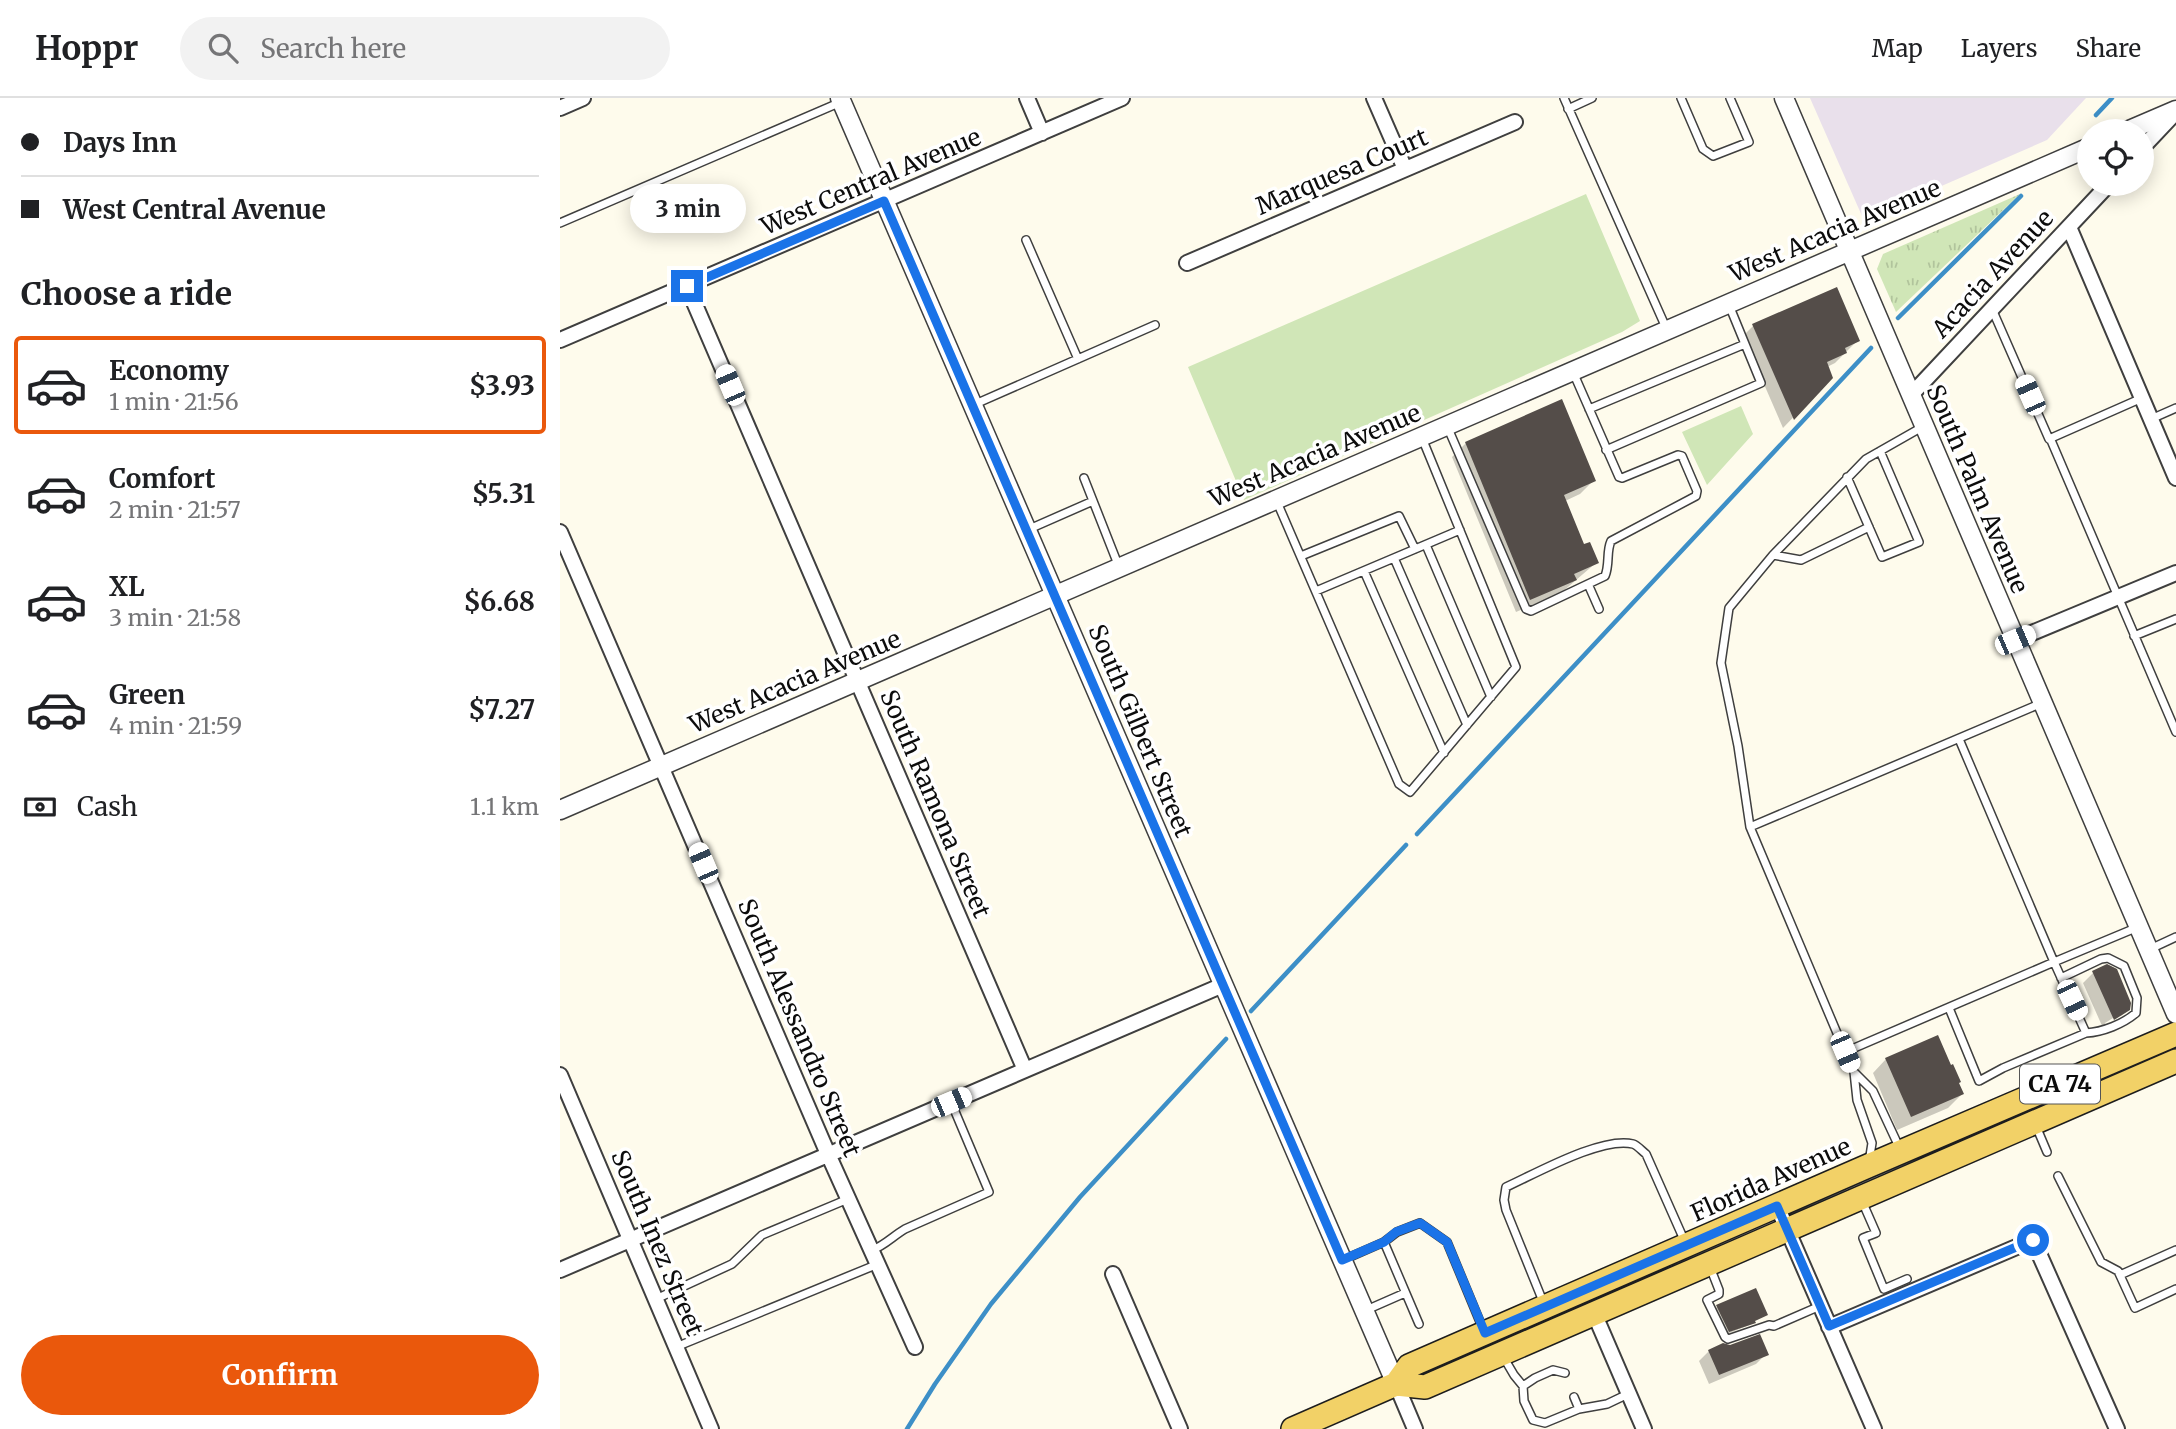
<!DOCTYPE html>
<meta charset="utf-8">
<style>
:root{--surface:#fff;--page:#f2f2f2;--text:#202124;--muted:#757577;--line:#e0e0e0;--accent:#ea580c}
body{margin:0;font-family:Merriweather,serif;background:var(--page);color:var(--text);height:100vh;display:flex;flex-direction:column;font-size:26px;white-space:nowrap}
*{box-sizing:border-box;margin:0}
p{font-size:23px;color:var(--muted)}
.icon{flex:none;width:38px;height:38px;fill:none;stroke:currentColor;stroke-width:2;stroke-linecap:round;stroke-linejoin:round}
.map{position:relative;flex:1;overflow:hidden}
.drawer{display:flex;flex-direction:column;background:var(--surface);width:560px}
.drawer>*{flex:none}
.hud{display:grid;align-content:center;height:154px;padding:0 21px;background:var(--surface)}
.controls{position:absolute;left:1517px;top:21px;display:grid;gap:14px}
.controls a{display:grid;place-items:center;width:77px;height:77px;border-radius:50%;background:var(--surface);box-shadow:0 4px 18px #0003;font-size:35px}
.end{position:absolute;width:32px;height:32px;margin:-16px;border:9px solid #1a73e8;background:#fff;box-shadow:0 0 0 4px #fff}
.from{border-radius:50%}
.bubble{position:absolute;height:49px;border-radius:24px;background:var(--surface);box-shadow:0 4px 18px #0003;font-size:23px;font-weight:700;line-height:49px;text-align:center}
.car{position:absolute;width:21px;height:42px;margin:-21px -10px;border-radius:9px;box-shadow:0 0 5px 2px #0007;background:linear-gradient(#fff 24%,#345 0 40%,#fff 0 76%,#345 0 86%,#fff 0)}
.hud b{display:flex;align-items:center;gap:24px;height:66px;font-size:26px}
.hud b+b{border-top:2px solid var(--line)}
.hud i{width:18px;height:18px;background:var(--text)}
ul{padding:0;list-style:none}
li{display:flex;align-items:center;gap:21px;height:98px;margin:0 14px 10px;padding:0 7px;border:4px solid transparent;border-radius:7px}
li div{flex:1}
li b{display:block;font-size:26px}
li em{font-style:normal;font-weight:700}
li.selected{border-color:var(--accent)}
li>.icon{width:63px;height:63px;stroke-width:1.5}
h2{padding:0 21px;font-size:32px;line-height:84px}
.pay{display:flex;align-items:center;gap:18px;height:77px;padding:0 21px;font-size:26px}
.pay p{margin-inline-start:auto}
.button{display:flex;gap:14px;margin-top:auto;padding:14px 21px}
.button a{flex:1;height:80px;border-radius:42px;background:var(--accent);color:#fff;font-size:28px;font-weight:700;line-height:80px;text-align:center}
header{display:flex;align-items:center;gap:42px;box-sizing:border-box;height:98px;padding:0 35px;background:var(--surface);border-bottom:2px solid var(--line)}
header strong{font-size:33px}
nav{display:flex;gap:38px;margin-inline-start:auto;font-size:24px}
.search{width:490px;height:63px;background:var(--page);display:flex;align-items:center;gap:18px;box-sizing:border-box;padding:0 24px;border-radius:38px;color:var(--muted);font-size:26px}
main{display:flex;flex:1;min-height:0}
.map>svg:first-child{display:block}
.industrial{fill:#e9e0eb}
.grass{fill:#d0e6b7}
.park{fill:url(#park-tufts)}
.shadow{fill:#0003}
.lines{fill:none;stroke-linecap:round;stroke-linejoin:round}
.stream{stroke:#3d8fc7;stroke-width:4.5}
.building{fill:#544d49}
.service-casing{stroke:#3f3f3f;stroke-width:10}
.minor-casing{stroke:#3f3f3f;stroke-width:18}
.tertiary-casing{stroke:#3f3f3f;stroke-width:21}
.primary-casing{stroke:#1d1d1d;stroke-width:26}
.service{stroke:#fff;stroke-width:7}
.minor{stroke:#fff;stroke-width:14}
.tertiary{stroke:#fff;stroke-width:18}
.primary{stroke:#f2d167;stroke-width:23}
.route{stroke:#1a73e8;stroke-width:9}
.labels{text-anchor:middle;stroke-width:7;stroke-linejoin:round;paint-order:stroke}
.shield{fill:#fff;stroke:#555;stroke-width:2}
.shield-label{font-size:23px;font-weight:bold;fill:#0c0c0c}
.street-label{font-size:24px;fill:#0c0c0c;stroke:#fff}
</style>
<header>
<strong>Hoppr</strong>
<div class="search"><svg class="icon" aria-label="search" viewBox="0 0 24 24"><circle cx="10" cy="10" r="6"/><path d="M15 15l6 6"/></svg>Search here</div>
<nav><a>Map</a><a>Layers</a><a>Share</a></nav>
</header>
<main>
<section class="drawer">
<div class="hud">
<b><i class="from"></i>Days Inn</b>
<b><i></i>West Central Avenue</b>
</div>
<h2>Choose a ride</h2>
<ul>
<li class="selected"><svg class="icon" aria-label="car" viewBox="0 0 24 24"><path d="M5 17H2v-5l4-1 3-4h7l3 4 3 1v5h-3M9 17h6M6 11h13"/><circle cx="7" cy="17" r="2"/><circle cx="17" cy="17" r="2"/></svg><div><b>Economy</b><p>1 min · 21:56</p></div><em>$3.93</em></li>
<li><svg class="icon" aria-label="car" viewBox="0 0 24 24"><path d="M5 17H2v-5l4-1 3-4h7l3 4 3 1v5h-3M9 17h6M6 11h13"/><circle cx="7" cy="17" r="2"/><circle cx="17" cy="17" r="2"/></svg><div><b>Comfort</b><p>2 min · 21:57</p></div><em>$5.31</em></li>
<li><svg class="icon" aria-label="car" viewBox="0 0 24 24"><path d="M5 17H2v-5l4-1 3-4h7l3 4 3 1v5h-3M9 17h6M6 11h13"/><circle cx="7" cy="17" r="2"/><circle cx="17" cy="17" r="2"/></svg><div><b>XL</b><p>3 min · 21:58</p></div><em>$6.68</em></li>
<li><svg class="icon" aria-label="car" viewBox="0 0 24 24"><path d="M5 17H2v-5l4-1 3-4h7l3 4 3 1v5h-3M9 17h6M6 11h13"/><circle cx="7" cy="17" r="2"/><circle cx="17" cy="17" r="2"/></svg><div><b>Green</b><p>4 min · 21:59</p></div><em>$7.27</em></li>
</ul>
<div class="pay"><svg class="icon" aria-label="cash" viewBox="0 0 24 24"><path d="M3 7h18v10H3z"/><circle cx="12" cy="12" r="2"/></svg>Cash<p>1.1 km</p></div>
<div class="button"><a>Confirm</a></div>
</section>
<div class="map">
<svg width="1616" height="1331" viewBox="0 0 1616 1331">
<defs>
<pattern id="park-tufts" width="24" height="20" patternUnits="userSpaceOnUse" patternTransform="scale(1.75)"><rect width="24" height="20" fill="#d0e6b7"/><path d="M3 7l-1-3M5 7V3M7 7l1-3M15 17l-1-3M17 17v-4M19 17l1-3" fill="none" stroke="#b1c49c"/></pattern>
</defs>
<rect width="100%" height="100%" fill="#fefbec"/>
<path class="industrial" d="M1250,0H1526L1487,42L1308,120L1302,118Z"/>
<path class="grass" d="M1026,96L1080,223L1062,234L684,402L628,269Z
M1181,308L1193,336L1147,387L1122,334Z"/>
<path class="park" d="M1460,96L1336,214L1317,171L1323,156Z"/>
<path class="shadow" d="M1193,228L1298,242L1275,265L1267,269L1271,280L1223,330L1183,238Z
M906,345L1034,382L1020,396L1005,403L1023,448L1037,464L1001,495L956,514L892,359Z
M1533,875L1568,911L1561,918V915L1545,925L1547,928L1559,920L1543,930L1523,885Z
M1326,961L1391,970L1402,996L1388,1010L1337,1032L1313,975Z
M1157,1209L1193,1224L1194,1225L1167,1236L1155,1211Z
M1149,1253L1206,1256L1196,1266L1149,1286L1139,1263Z"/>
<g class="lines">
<path class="stream" d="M1536,17L1552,0
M1338,220L1461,98
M857,736L1311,250
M691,913L846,747
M347,1331L375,1286L431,1206L520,1099L666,941"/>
</g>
<path class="building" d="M1277,189L1300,243L1285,250L1287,255L1267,264L1273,280L1234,322L1192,226Z
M1002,301L1036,383L1004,397L1024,446L1030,444L1039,465L1014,476L1017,482L970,502L905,344Z
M1547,866L1557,871L1571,905L1570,912L1554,922L1532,873Z
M1378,937L1391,967L1393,966L1401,984L1399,985L1404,996L1351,1019L1325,960Z
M1196,1190L1208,1217L1195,1223L1196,1225L1169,1234L1156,1207Z
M1200,1236L1209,1257L1159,1277L1148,1252L1163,1245L1170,1247Z"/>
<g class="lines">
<defs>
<path id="service" d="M1004,0L1107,232
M1121,0L1143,51L1153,58L1189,44L1170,0
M1008,11L1032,0
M0,125L281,4
M466,142L518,261
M1432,211L1489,341L1582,300
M413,307L595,227
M1029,311L1185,246
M1591,321L1616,310
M887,328L966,511L971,513L1045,478C1050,466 1046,454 1051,443L1136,398L1137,393L1122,358L1118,357L1062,380L1059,379L1013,274
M1490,340L1616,634
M1046,352L1201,285L1169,207
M1287,379L1322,459L1359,444L1320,353
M524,380L559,469
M717,404L839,686L850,694L956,569L862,340
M467,432L533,403
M866,447L931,599
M1213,457L1241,462L1309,429
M741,458L839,418L855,451
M834,460L907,627
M804,473L884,655
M1028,486L1039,511
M756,493L900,432
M1574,538L1616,521
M1399,641L1494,864L1578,829
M1190,729L1178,648L1161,565L1169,510L1213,457L1306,361L1364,328
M1588,852L1616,839
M1501,880L1541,861L1548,860L1564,868L1577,900L1576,915C1563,926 1543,934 1526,935
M1389,910L1419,983L1443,970L1526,935L1494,864L1285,954L1190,729L1482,605
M1285,954L1294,974L1297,1002L1312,1045L1309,1064
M1295,975L1313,993L1340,1051
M1476,1028L1487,1054
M1498,1078L1541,1164L1558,1173L1575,1210L1616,1191
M1302,1103L1316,1135L1303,1140L1324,1191L1347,1181
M824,1144L837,1134L860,1125L887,1144L923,1231
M312,1152C324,1148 333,1138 345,1131L429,1094L391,1004
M783,1162L824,1144L859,1226
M1150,1169L1159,1192V1196L1147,1202L1165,1239L1168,1241L1209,1227L1214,1228L1260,1208
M1560,1177L1616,1152
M96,1201L172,1166L202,1137L288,1101
M984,1206L946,1112L944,1102L946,1089C975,1076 1042,1038 1073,1046C1077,1047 1082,1053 1086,1056L1125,1144
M804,1213L845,1195
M116,1249L318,1166
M944,1260L954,1277L963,1288
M1005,1275L993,1272L975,1280L963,1288L964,1303L973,1322L985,1325L1019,1311
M1014,1299L1019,1311L1047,1306L1068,1296"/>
<path id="minor" d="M467,0L482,35
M814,0L845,71
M0,10L23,0
M1582,50L1616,14
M1509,129L1616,380
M627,165L955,24
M127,188L465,972
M0,242L562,0
M1351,297L1549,86
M0,434L268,1056L355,1249
M1455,542L1616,475
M0,977L151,1331
M1217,1108L1314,1331
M0,1172L663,887
M553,1176L620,1331
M1034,1215L1084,1331
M1269,1229L1473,1142L1557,1331
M836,1286L855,1331"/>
<path id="tertiary" d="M280,0L836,1286
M1224,0L1616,916
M1567,33L1616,12
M0,712L1530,49"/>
<path id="primary" d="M836,1286L849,1268L1308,1068L1616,936
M733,1331L836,1286L865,1289L1616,963"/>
</defs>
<use href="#service" class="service-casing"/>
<use href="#minor" class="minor-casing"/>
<use href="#tertiary" class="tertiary-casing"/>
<use href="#primary" class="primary-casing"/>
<use href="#service" class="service"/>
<use href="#minor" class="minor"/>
<use href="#tertiary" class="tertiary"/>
<use href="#primary" class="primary"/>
</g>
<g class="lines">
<path class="route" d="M127,188L324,103L782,1162L824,1144L836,1134L860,1125L887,1144L925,1235L1217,1108L1269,1228L1473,1142"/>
</g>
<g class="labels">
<rect class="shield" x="1460" y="966.5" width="80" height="39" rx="5"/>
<g class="shield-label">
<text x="1500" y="994">CA 74</text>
</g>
<g class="street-label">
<text transform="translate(782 74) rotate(-23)" y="8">Marquesa Court</text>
<text transform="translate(311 84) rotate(-23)" y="8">West Central Avenue</text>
<text transform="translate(1275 133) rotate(-23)" y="8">West Acacia Avenue</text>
<text transform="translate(1433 176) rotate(-47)" y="8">Acacia Avenue</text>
<text transform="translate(755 358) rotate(-23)" y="8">West Acacia Avenue</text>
<text transform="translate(1417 391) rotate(67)" y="8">South Palm Avenue</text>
<text transform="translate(235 584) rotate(-23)" y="8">West Acacia Avenue</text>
<text transform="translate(580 633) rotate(67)" y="8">South Gilbert Street</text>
<text transform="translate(375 706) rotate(67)" y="8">South Ramona Street</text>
<text transform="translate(239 930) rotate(67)" y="8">South Alessandro Street</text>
<text transform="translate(1211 1082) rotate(-24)" y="8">Florida Avenue</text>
<text transform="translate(97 1145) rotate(67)" y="8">South Inez Street</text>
</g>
</g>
</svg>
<div class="controls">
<a><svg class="icon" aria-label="locate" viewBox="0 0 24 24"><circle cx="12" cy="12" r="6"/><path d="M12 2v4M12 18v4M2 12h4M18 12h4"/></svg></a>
</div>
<i class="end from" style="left:1473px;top:1142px"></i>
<i class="end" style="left:127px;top:188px"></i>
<div class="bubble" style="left:70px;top:86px;width:116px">3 min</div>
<i class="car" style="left:170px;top:287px;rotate:337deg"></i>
<i class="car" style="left:1470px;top:297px;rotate:336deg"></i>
<i class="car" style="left:1455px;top:542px;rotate:67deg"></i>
<i class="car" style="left:143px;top:765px;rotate:337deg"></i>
<i class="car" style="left:1512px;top:902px;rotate:155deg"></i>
<i class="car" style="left:1285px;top:954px;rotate:157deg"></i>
<i class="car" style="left:391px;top:1004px;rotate:67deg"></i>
</div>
</main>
